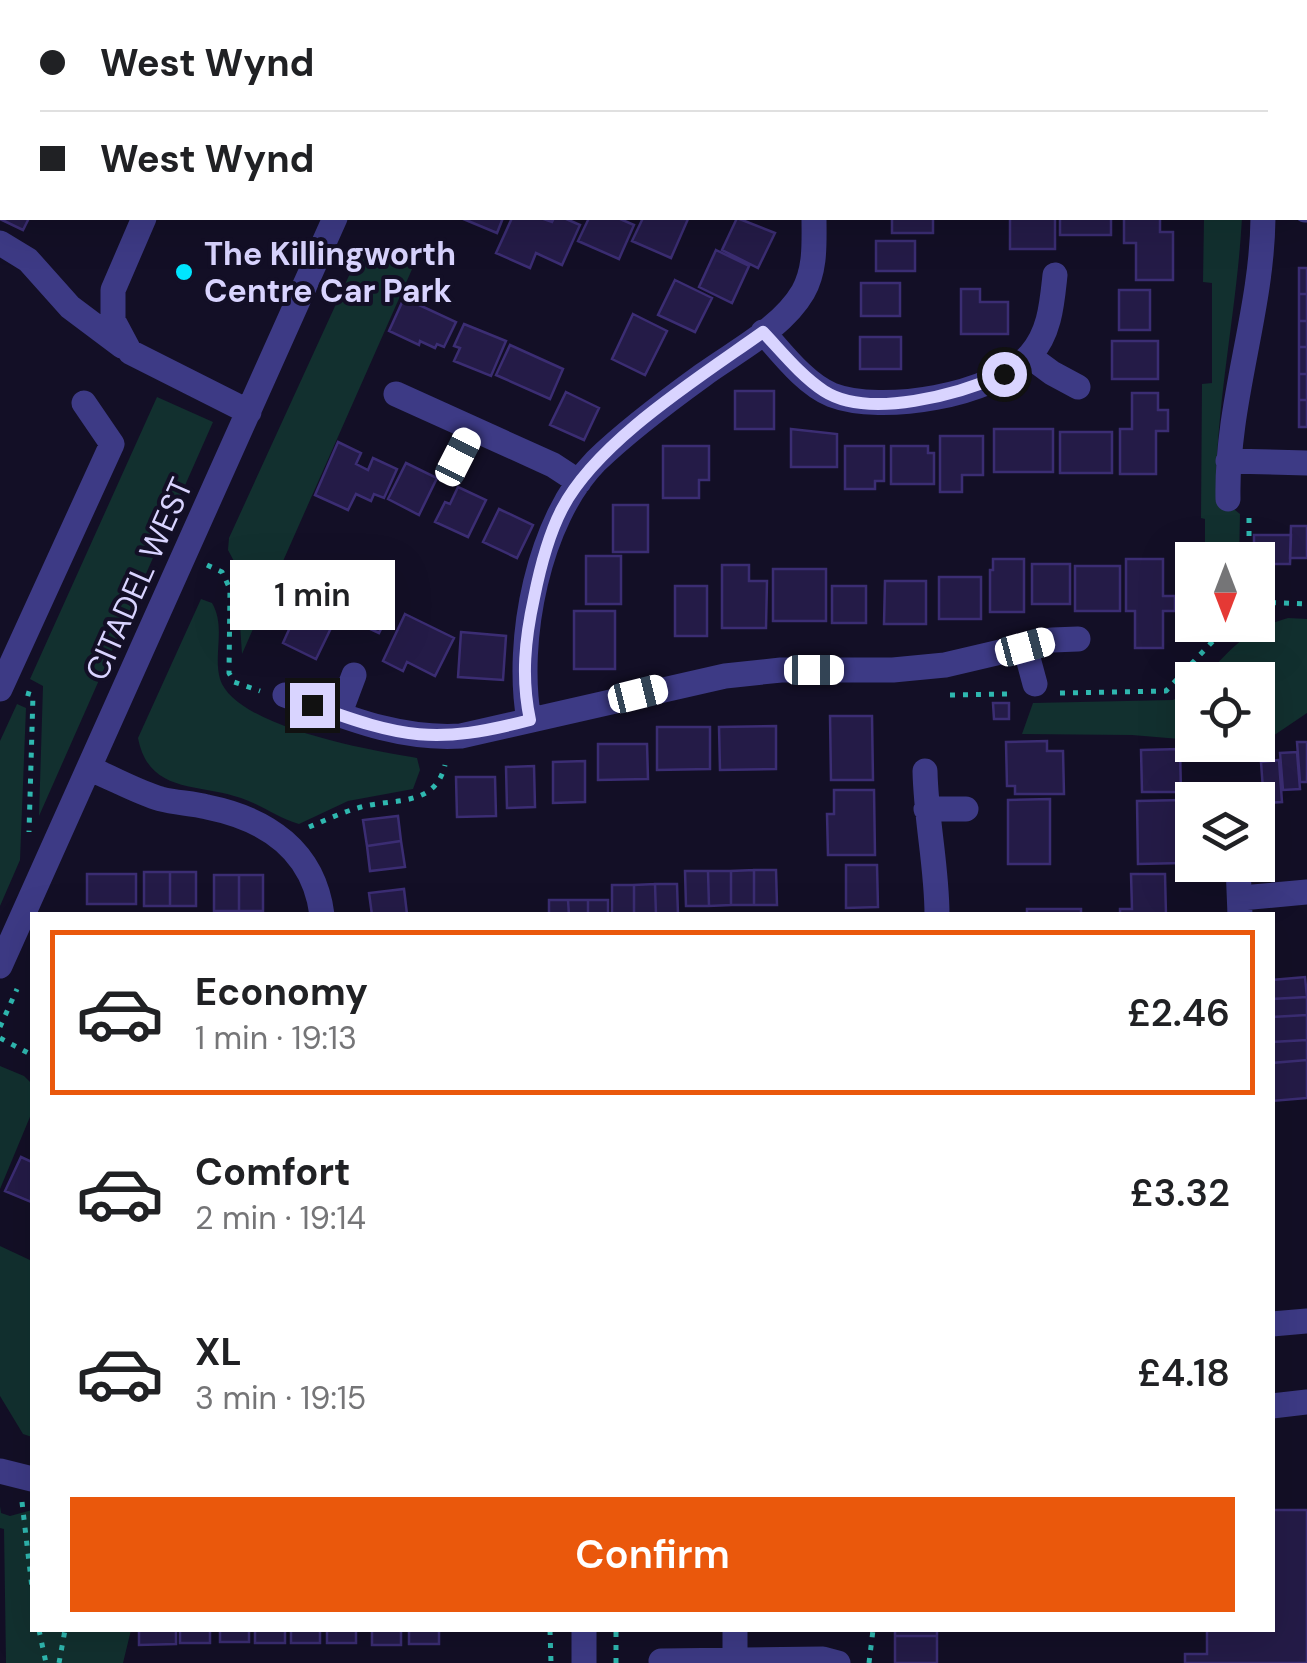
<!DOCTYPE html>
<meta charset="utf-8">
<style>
:root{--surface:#fff;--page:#f6f6f6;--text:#202124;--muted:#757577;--line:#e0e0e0;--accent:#ea580c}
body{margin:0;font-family:"DM Sans",sans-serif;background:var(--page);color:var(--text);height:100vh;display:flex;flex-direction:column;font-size:38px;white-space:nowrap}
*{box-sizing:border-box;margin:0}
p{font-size:32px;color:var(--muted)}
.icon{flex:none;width:55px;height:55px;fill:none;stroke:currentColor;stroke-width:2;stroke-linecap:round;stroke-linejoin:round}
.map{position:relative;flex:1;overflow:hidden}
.panel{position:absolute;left:30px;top:912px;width:1245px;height:720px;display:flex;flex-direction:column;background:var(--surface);border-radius:0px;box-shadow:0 10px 40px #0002}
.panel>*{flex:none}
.hud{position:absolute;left:0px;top:0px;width:1308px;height:220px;box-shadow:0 10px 40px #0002;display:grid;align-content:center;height:220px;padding:0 40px;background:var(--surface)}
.needle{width:65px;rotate:180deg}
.buttons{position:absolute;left:1175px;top:542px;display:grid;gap:20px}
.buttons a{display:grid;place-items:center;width:100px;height:100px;border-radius:0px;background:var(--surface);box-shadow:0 10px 40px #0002;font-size:50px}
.end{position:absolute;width:45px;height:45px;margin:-22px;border:12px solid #d9d4ff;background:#111;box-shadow:0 0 0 5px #111}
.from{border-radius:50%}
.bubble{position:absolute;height:70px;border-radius:0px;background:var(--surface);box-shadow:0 10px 40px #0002;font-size:32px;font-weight:600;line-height:70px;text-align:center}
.car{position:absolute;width:30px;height:60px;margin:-30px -15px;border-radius:12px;box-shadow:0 0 8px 2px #0007;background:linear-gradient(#fff 24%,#345 0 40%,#fff 0 76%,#345 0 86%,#fff 0)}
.hud b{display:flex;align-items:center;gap:35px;height:95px;font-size:38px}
.hud b+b{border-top:2px solid var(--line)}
.hud i{width:25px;height:25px;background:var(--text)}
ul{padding:18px 0 0;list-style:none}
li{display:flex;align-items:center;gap:30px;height:165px;margin:0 20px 15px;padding:0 20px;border:5px solid transparent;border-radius:0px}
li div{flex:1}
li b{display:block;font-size:38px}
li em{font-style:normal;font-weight:600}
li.on{border-color:var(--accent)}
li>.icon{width:90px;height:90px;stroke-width:1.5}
.primary-button{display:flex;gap:20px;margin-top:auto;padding:20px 40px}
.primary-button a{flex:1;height:115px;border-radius:0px;background:var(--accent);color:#fff;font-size:40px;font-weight:600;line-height:115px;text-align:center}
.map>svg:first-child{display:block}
.green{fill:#12302f}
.building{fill:#241b47;stroke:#3b2d73;stroke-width:2.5}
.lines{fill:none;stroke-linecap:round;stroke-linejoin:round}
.path{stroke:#2fb8b0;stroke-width:5;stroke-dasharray:5 8;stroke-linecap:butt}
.minor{stroke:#3d3a85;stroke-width:25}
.route{stroke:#d9d4ff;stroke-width:12}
.poi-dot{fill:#00e5ff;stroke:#130f26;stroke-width:4}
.labels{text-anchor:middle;stroke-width:8;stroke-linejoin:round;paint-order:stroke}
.poi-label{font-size:32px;font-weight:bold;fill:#d9d4ff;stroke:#130f26;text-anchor:start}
.street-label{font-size:32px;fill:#d9d4ff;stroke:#130f26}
</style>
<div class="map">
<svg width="1307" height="1663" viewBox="0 0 1307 1663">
<rect width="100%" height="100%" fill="#130f26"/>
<path class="green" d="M1204,218H1242C1237,309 1217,397 1216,489L1220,498L1240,514L1239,560H1205V519L1201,518L1202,384L1212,383V283L1203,282Z
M363,245L413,267L242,654L236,565L228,550L229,538Z
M157,397L213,422L39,816L43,686L30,679Z
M201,599L212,603C226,627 213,654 220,679C235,727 373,751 417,758L420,770L413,789L348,801L299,824C278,818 262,805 241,798C197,783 149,794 138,738Z
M1288,618L1307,619V713L1258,746L1249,745H1258V680H1203C1231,648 1246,630 1288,618Z
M1192,688V740L1132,735L1022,734L1033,703L1173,700Z
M17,704L26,708L20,860L0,906V741Z
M0,1066L24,1076L32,1084V1112L0,1189Z
M0,1246L32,1261V1437L23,1434L0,1396Z
M0,1506L1,1513L10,1516L32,1510V1630H131L123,1663H6L4,1529L0,1528Z"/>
<path class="building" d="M0,0H192L2,2V218H29L23,230L0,219Z
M518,0H725L518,2Z
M461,218H503L497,233Z
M512,218H541L552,222L554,218H564L580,225L562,265L536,253L530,268L496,253Z
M589,218H618L634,225L619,259L578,241Z
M643,218L688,219L671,258L632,241Z
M737,218L775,233L758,268L722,250Z
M892,218H933V233H892Z
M1010,218H1055V249H1010Z
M1060,218H1111V235H1060Z
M1124,218H1160V232H1173V280H1136V243H1124Z
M876,241H915V271H876Z
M716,250L749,266L732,303L699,287Z
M1299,268H1307V294H1299Z
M675,280L712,298L695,332L658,315Z
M861,283H900V316H861Z
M961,289H980V302H1008V334H961Z
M1119,290H1150V330H1119Z
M1299,294H1307V321H1299Z
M404,298L456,322L444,347L437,344L435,348L420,341L419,345L389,331Z
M633,314L667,331L645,375L612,359Z
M1299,321H1307V347H1299Z
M464,324L506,341L491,376L454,361L460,348L454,346Z
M860,337H901V369H860Z
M1112,341H1158V379H1112Z
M510,345L563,369L550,399L496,375Z
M1299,347H1307V374H1299Z
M1299,374H1307V400H1299Z
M735,391H774V429H735Z
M566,392L599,408L584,440L550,425Z
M1132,393H1158V410H1168V431H1156V474H1120V429H1132Z
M1299,400H1307V427H1299Z
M791,429L837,434V467H791Z
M994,429H1053V472H994Z
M1060,432H1112V473H1060Z
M940,436H983V475H962V492H940Z
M338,442L361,453L356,464L368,470L373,458L397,469L384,498L374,494L371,501L356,494L348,510L315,495Z
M663,446H709V480H699V498H663Z
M845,446H884V481H875V489H845Z
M891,446H928V453H934V484H891Z
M406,463L437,478L419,515L388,499Z
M458,487L486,500L468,537L435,522L445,502L450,504Z
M613,505H648V552H613Z
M499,509L533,525L517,558L483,542Z
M1291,526H1307V558H1290Z
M1254,535H1291L1290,564H1258V560H1254Z
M586,556H621V604H586Z
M993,559H1024V612H990V570H993Z
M1126,559H1163V596H1175V611H1163V648H1135V611H1126Z
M1032,564H1070V604H1032Z
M722,565H749V581H767L766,628H722Z
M1075,566H1120V611H1075Z
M773,569H826V621H773Z
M322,570L393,605L379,633L351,620L349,624L306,604Z
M939,577H981V619H939Z
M885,581H926V624H884Z
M675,586H707V636H675Z
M832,586H866V623H832Z
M574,611H615V669H574Z
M297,612L331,628L316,659L283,643Z
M405,614L454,638L435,676L407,662L403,671L383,661Z
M461,632L506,636L503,680L458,677Z
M993,703H1009V719H994Z
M830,716H872L873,780H831Z
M776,726V769L720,770L719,727Z
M657,727H710V769L657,770Z
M1047,741V751H1063L1064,794H1015V786H1007L1006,742Z
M1297,742H1307V782H1300Z
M598,744H647L648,779L598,780Z
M1180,749L1181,792H1142L1141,750Z
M1297,752L1300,789L1283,790L1280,753Z
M1279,760L1282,802L1264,803L1261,762Z
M585,761V802L553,803V762Z
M534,766L535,807L507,808L506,767Z
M456,777H495L496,816L457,817Z
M834,790H874L875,855H828L827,814H834Z
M1050,799V864H1008V800Z
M1182,800L1183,863L1138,864L1137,801Z
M398,816L401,841L367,846L363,820Z
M401,841L405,867L370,871L367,846Z
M846,865H877L878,907L846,908Z
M754,870H776L777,905H754Z
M754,870V905H731V871Z
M685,871H708L709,906H686Z
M708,871H731V905L709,906Z
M144,872H170V906H144Z
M170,872H196V906H170Z
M87,874H136V904H87Z
M1131,874H1165L1166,915H1120V909H1132Z
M214,875H239V911H214Z
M239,875H263V911H239Z
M655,884H677L678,915H656Z
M655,884L656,915H634V885Z
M612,885H634V915H612Z
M404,889L407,914L372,915L369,893Z
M549,900H568L569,915H549Z
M568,900H588V915H569Z
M588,900H608V915H588Z
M1027,909H1081V915H1027Z
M1305,977L1307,997L1272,999V980Z
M1307,997V1015L1272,1017V999Z
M1307,1015V1040L1272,1042V1017Z
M1307,1040V1060L1272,1063V1042Z
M1307,1060V1098L1272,1101V1063Z
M21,1157L32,1162L31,1202L5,1191Z
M1272,1510H1307V1663H1185V1654H1207V1630H1272Z
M139,1630H176V1644L139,1645Z
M180,1630H210V1643H180Z
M220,1630H249V1642H220Z
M255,1630H285V1643H255Z
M291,1630H320V1643H291Z
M327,1630H356V1643H327Z
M372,1630H401V1645H372Z
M409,1630H439V1644H409Z
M895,1630H937V1636H895Z
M895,1636H937V1663H895Z"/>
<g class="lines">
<path class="path" d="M1072,0L1076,2
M1249,518V560
M207,565L222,572L230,589L229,673L234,682L260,691
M1258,602L1307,604
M26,693L33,695L29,832
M1060,693L1166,691L1228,625
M950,695L1009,694
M309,827C326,820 343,812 361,807C395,798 435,807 445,765
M0,1027L17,989
M0,1038L32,1055
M22,1502L32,1588
M39,1630L46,1663
M550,1630L551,1663
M59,1663L65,1630
M616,1663V1630
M869,1663L873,1630"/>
<path class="minor" d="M237,2L238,0
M430,2L431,0
M894,2V0
M1109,2L1110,0
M1266,2V0
M1305,120H1307
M1305,210H1307
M144,218L113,290V320L130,352L249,412
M0,243L28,260L70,307L122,346
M763,332C782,353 805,384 832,395C881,414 993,396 1030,355C1050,333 1052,303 1055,275
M1029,356L1052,373L1078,387
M396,394L553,465L579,482
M458,457L473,429
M1228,461L1307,463
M1228,499C1226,403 1262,313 1263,218
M1025,647L1035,684
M0,689L112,444L84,403
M285,695C343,716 397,740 461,736L725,676L781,670H893L945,665L1052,640L1078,639
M339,715L354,675
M529,720C515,641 538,520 596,461C628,430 667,401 703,375C736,351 782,328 803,292C816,269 814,243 814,218
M90,769C113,778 137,792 161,799C176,803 192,803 207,807C267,819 314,851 322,915
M925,771C926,820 937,867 937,915
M926,809H966
M1238,865L1240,915
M1241,898L1307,892
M0,966L335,218
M1272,1324L1307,1321
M1272,1406L1307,1402
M0,1471L32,1479
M584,1630V1663
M735,1630V1660
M661,1661L823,1659L838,1663"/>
</g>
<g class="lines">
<path class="route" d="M312,705C402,738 435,745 530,720C521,678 525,639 534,598C540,568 548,536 562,509C597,441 700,377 763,332C782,352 801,376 824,391C869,420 960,394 1004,374"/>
</g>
<circle class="poi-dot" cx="184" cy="272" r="10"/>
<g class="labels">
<g class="poi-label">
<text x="204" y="265">The Killingworth<tspan x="204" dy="37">Centre Car Park</tspan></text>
</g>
<g class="street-label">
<text transform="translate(139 579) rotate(-66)" y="11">CITADEL WEST</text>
</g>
</g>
</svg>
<div class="buttons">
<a><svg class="needle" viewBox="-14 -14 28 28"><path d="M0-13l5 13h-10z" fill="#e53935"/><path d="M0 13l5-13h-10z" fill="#757577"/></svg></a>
<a><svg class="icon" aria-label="locate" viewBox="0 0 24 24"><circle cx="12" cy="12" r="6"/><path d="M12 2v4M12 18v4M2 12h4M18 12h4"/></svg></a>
<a><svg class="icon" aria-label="layers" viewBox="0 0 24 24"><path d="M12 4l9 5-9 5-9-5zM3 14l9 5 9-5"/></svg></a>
</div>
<i class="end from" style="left:1004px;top:374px"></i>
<i class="end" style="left:312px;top:705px"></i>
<div class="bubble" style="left:230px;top:560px;width:165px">1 min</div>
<i class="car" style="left:458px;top:457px;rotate:27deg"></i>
<i class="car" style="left:1025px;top:647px;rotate:75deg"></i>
<i class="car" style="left:814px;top:670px;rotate:90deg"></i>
<i class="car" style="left:638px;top:694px;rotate:76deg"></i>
<div class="hud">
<b><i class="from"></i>West Wynd</b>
<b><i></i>West Wynd</b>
</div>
<section class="panel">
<ul>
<li class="on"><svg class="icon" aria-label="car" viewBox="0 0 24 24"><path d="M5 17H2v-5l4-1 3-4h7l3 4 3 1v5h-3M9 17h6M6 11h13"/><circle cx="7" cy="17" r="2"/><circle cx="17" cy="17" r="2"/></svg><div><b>Economy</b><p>1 min · 19:13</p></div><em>£2.46</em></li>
<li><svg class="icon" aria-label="car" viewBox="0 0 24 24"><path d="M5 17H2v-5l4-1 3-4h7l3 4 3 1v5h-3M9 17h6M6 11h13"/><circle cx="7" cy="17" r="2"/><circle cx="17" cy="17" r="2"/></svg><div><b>Comfort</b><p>2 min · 19:14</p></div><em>£3.32</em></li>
<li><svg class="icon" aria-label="car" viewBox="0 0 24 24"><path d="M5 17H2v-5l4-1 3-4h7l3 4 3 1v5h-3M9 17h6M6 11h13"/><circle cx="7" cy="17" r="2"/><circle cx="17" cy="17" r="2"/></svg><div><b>XL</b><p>3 min · 19:15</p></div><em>£4.18</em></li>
</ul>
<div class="primary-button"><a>Confirm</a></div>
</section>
</div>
